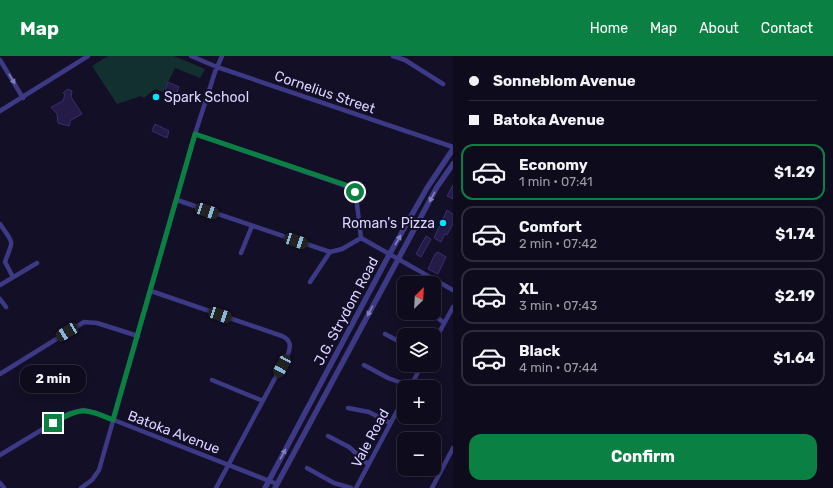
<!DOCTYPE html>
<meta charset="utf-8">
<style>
:root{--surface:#0e0b1c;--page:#171425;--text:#f1f3f6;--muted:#9b9ba3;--line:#2e2b3b;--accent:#0b8043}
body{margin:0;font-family:Rubik,sans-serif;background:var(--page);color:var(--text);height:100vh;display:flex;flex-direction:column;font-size:15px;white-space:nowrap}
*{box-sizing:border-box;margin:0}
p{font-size:13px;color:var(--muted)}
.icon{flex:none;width:22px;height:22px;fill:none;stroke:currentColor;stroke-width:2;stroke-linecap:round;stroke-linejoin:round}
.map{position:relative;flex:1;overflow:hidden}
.panel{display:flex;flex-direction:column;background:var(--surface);width:380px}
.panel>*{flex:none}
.guide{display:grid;align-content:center;height:88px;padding:0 16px;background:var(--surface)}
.needle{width:26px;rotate:24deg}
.fabs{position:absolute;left:397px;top:220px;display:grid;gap:8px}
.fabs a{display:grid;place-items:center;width:44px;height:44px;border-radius:8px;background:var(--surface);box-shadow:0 2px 10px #0003,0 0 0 1px var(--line);font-size:20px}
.end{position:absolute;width:18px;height:18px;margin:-9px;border:5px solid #0b8043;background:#fff;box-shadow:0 0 0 2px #fff}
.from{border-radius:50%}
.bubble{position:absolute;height:28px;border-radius:12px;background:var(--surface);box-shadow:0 2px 10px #0003,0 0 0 1px var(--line);font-size:13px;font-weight:700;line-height:28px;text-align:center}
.car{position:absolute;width:12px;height:24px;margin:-12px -6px;border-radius:5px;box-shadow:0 0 3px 1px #0007;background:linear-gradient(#222 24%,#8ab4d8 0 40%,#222 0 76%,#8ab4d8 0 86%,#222 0)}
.guide b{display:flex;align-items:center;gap:14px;height:38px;font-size:15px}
.guide b+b{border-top:1px solid var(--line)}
.guide i{width:10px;height:10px;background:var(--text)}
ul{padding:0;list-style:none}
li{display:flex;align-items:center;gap:12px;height:56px;margin:0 8px 6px;padding:0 8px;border:2px solid var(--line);border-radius:12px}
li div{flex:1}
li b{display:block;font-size:15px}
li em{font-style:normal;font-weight:700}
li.current{border-color:var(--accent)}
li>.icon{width:36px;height:36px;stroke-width:1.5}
.button{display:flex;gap:8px;margin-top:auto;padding:8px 16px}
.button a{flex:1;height:46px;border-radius:12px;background:var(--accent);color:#fff;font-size:16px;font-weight:700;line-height:46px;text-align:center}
header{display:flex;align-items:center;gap:24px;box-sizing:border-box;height:56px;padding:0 20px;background:var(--accent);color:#fff}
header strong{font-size:19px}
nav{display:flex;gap:22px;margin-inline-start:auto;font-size:14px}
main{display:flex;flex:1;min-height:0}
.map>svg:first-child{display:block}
.green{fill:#12302f}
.building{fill:#241b47;stroke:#3b2d73}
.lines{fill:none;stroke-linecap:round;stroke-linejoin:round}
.minor{stroke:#3d3a85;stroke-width:4.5}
.tertiary{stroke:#3d3a85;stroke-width:5.5}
.oneway{fill:#837fbc}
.route{stroke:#0b8043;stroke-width:5}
.poi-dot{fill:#00e5ff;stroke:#130f26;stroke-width:1.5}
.labels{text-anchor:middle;stroke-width:4;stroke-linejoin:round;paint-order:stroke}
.street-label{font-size:14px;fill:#d9d4ff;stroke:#130f26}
.poi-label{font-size:14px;fill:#d9d4ff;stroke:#130f26;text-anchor:start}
</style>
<header>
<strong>Map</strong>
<nav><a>Home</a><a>Map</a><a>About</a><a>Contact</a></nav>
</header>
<main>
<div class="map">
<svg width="453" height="432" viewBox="0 0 453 432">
<rect width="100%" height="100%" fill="#130f26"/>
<path class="green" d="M108,0H174L205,13L200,22L175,12L163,36L155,33L144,42L141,40L117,48L92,10Z"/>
<path class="building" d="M168,26L179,31L175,42L164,37Z
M68,33L72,35L71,41L82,58L71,64L69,70L58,67L57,58L51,51L63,45L65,38L63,37Z
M155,68L169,75L167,82L152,75Z
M453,129V143L447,140Z
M447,154L453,158V168L447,179L445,178L441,186L434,182Z
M426,180L431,183L421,201L416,198Z
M438,196L446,201L438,218L428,213L435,198Z"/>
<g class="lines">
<path class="minor" d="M191,0L217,11L453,91
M393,0L405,4L443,28
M0,4L23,42
M0,55L88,0
M195,78L352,132L356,140L361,182L453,234
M177,144L330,196L342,193L361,182
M0,168C15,190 13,183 5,206L13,221
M241,197L252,170
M310,226L330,196
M0,229L37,207
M151,235L282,280C291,284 291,290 288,298L216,432
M0,243L6,251
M401,248L404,249
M432,257L444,267
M385,278L404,288
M434,286L453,251
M364,309L388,322L410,330
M0,318L84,266L97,267L138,280
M212,324L263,345
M410,331L422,309
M348,352L369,356L390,367
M328,380L349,391L368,408
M0,399L68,358L83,354L96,357L277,428
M307,412L334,427L351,432
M0,427L4,432
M81,432L92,424L99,414L195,78L215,16L222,0
M356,432L404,342
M432,432L453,392"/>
<path class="tertiary" d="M265,432L389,199L427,132L453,93
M275,432L437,131L453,108"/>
</g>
<defs><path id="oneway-solid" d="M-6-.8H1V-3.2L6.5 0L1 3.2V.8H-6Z"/></defs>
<g class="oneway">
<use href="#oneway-solid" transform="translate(12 23) rotate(58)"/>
<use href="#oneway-solid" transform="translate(432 141) rotate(119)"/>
<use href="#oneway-solid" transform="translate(398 184) rotate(-60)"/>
<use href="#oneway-solid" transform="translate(370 255) rotate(118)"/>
<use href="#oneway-solid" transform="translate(283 398) rotate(-62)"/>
</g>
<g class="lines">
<path class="route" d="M53,367C81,351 84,352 113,364L195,78L346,129L352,132L355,136"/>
</g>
<g class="poi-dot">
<circle cx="156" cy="41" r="4"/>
<circle cx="443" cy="167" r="4"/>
</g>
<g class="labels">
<g class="street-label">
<text transform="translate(325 36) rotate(19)" y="5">Cornelius Street</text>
<text transform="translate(346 255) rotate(-62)" y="5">J.G. Strydom Road</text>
<text transform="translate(174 376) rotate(21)" y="5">Batoka Avenue</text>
<text transform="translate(370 382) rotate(-62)" y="5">Vale Road</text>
</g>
<g class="poi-label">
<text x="164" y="46">Spark School</text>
<text x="435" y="172" text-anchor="end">Roman's Pizza</text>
</g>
</g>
</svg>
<div class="fabs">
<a><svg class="needle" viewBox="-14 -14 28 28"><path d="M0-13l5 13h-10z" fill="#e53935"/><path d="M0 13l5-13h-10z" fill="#9b9ba3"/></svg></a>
<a><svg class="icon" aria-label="layers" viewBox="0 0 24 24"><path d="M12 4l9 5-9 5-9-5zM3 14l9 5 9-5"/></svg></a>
<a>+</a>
<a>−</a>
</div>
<i class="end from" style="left:355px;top:136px"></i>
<i class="end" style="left:53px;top:367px"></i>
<div class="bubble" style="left:20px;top:309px;width:66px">2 min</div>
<i class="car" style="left:207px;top:155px;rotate:109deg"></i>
<i class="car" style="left:296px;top:185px;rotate:109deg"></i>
<i class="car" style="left:220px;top:259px;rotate:109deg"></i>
<i class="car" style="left:67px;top:276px;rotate:238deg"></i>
<i class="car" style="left:282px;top:310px;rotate:208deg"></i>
</div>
<section class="panel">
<div class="guide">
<b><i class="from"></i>Sonneblom Avenue</b>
<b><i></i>Batoka Avenue</b>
</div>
<ul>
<li class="current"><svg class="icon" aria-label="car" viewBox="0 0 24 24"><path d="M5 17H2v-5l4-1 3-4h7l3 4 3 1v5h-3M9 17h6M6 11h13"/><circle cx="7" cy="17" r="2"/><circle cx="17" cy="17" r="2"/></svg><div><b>Economy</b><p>1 min · 07:41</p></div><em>$1.29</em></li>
<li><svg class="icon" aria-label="car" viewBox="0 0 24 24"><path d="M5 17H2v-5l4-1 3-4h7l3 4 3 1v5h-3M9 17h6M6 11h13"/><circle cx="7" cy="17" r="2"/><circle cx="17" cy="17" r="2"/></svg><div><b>Comfort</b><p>2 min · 07:42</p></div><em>$1.74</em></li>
<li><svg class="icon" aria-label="car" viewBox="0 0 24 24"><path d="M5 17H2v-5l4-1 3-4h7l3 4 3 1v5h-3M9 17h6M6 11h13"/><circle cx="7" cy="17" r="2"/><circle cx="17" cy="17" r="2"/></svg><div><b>XL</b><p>3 min · 07:43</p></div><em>$2.19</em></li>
<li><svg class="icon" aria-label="car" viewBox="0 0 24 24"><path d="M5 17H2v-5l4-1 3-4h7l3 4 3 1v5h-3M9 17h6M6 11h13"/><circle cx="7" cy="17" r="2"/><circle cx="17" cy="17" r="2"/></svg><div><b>Black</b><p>4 min · 07:44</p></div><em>$1.64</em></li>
</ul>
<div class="button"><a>Confirm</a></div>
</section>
</main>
